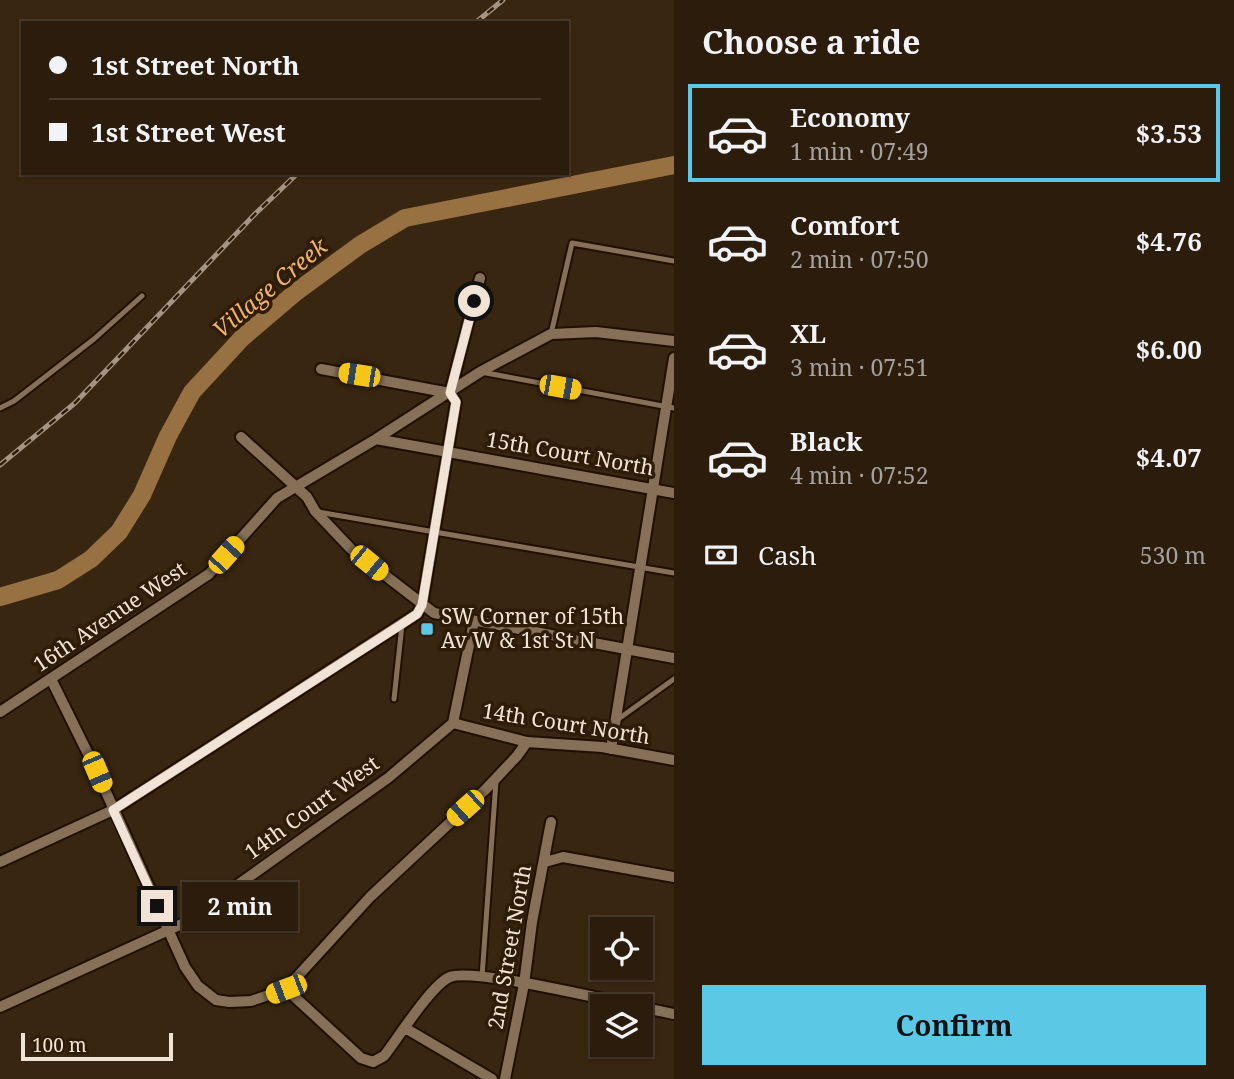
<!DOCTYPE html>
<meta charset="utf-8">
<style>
:root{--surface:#2b1c0c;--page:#332515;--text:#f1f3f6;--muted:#a6a19d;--line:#473a2d;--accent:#5bc8e6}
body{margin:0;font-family:"Noto Serif",serif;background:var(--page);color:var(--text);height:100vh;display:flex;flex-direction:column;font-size:26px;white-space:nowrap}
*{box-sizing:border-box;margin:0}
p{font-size:23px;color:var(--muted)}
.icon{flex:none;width:38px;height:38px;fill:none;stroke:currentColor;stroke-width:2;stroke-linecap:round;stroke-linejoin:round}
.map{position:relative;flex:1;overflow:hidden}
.details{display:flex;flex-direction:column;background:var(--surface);width:560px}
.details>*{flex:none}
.guide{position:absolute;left:21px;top:21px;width:548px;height:154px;border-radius:0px;box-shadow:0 2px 5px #0004,0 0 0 2px var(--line);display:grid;align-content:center;height:154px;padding:0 28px;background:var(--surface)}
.controls{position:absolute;left:590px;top:917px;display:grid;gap:14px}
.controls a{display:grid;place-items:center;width:63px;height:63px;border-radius:0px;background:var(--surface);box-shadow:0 2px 5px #0004,0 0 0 2px var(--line);font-size:35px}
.scale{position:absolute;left:21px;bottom:18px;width:152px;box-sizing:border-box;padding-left:7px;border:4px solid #f1e4d7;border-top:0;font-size:19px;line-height:24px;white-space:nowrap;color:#f1e4d7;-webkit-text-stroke:5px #2f1c06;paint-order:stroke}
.end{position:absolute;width:32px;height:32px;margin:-16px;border:9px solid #f1e4d7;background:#111;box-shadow:0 0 0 4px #111}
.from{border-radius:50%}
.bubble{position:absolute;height:49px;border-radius:0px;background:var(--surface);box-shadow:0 2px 5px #0004,0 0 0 2px var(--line);font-size:23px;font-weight:700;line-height:49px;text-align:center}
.car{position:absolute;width:21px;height:42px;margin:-21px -10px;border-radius:9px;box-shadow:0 0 5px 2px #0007;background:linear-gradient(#f5c518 24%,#345 0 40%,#f5c518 0 76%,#345 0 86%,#f5c518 0)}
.guide b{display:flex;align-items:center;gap:24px;height:66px;font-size:26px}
.guide b+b{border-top:2px solid var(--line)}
.guide i{width:18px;height:18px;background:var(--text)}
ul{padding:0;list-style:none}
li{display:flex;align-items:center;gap:21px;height:98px;margin:0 14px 10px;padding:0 14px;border:4px solid transparent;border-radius:0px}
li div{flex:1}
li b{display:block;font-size:26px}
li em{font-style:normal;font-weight:700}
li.selected{border-color:var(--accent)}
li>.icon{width:63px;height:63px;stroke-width:1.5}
h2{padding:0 28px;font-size:32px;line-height:84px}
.pay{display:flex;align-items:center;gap:18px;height:77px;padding:0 28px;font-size:26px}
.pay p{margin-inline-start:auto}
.action{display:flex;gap:14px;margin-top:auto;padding:14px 28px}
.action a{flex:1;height:80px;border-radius:0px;background:var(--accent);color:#111;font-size:28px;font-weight:700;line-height:80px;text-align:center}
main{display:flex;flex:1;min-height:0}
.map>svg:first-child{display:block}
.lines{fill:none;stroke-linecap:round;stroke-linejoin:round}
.river{stroke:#987143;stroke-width:18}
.service-casing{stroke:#200f00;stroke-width:9}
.minor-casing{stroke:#200f00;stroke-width:14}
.service{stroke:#867058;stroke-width:5}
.minor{stroke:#867058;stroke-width:10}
.rail-casing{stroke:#a49584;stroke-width:5}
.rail{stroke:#2f1c06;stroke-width:2.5;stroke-dasharray:8;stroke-linecap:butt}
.route{stroke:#f1e4d7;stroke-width:9}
.poi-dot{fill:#5bc8e6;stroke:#2f1c06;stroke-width:2.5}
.labels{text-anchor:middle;stroke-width:7;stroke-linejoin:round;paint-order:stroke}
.street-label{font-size:21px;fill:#f1e4d7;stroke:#2f1c06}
.poi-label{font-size:21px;fill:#f1e4d7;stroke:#2f1c06;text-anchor:start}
.water-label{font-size:23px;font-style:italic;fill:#eeb36f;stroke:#2f1c06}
</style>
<main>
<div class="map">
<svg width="674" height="1079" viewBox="0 0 674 1079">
<rect width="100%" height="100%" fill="#392610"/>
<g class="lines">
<path class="river" d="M0,597L58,580L91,559L119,532L142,495L168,436L192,392L242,338L296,292L360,245L405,218L674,165"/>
<defs>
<path id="service" d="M551,334L572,243L674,261
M481,372L674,408
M0,408L14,401L94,339L142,296
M318,512L674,573
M394,699L402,625
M617,720L674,679
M482,977L496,781"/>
<path id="minor" d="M321,369L450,393
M241,437L307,497L315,511L351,549L434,613L674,658
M376,439L674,493
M51,679L97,772L185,967L198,986L216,1000L229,1002L251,1001L286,989L370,897L485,790L517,756L527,742
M0,712L209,574L277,498L376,439L480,372L551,334L596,332L674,341
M453,723L527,742L602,747L674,760
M453,723L474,621
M611,749L674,358
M0,862L113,810L417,614L422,605L456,402L450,393L480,278
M545,862L563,857L674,877
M286,989L361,1058L373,1062L384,1056C398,1038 432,984 450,977C474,968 605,1000 637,1006
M0,1007L184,923L388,778L453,723
M640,1007L674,1014
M405,1028L492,1079
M505,1079L524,984L532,922L551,822"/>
</defs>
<use href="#service" class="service-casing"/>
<use href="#minor" class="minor-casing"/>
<use href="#service" class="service"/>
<use href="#minor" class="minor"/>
<defs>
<path id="rail" d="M475,23L503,0
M0,465L75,403L256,213L298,173"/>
</defs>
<use href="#rail" class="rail-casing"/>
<use href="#rail" class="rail"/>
</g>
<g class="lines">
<path class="route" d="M157,906L113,810L402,624L417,614L422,605L456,402L450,393L474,301"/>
</g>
<rect class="poi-dot" x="420" y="622" width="14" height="14" rx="3.5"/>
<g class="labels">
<g class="street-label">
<text transform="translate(570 454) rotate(10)" y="7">15th Court North</text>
<text transform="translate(110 617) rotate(-34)" y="7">16th Avenue West</text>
<text transform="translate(566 724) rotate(9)" y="7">14th Court North</text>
<text transform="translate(312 808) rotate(-36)" y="7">14th Court West</text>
<text transform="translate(510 947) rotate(-80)" y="7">2nd Street North</text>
</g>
<g class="poi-label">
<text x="441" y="624">SW Corner of 15th<tspan x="441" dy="24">Av W &amp; 1st St N</tspan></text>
</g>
<g class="water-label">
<text transform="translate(270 288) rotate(-40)" y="8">Village Creek</text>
</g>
</g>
</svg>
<div class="controls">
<a><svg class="icon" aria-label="locate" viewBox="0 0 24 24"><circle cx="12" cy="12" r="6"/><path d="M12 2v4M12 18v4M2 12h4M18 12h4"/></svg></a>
<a><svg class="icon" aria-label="layers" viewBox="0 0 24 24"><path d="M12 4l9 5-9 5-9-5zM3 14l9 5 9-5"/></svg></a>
</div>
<div class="scale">100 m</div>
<i class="end from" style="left:474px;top:301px"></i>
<i class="end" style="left:157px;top:906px"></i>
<div class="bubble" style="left:182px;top:882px;width:116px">2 min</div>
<i class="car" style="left:359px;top:375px;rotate:279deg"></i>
<i class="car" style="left:560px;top:387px;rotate:100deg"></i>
<i class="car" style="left:226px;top:555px;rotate:42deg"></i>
<i class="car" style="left:369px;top:563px;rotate:129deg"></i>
<i class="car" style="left:97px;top:772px;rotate:157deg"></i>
<i class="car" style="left:465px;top:808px;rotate:228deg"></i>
<i class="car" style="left:286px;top:989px;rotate:249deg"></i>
<div class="guide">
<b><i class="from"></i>1st Street North</b>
<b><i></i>1st Street West</b>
</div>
</div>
<section class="details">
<h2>Choose a ride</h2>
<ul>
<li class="selected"><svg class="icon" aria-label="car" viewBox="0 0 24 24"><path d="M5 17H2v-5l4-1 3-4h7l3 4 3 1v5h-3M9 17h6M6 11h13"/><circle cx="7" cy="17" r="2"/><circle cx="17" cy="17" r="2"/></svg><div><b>Economy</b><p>1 min · 07:49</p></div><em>$3.53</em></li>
<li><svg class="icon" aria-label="car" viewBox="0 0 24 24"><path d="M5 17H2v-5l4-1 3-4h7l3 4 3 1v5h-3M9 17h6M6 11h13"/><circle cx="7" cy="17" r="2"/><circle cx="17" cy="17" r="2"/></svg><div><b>Comfort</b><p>2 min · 07:50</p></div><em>$4.76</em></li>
<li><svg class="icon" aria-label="car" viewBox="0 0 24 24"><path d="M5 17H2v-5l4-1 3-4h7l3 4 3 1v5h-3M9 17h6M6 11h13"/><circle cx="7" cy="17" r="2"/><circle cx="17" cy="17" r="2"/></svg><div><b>XL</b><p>3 min · 07:51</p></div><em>$6.00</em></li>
<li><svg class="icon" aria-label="car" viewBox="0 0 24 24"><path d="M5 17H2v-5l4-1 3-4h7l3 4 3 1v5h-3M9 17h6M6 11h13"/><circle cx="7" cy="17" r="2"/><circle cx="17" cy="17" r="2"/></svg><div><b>Black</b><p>4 min · 07:52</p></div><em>$4.07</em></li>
</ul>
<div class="pay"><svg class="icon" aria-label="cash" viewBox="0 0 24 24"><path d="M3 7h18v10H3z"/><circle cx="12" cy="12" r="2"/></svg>Cash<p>530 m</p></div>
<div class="action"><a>Confirm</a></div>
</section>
</main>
